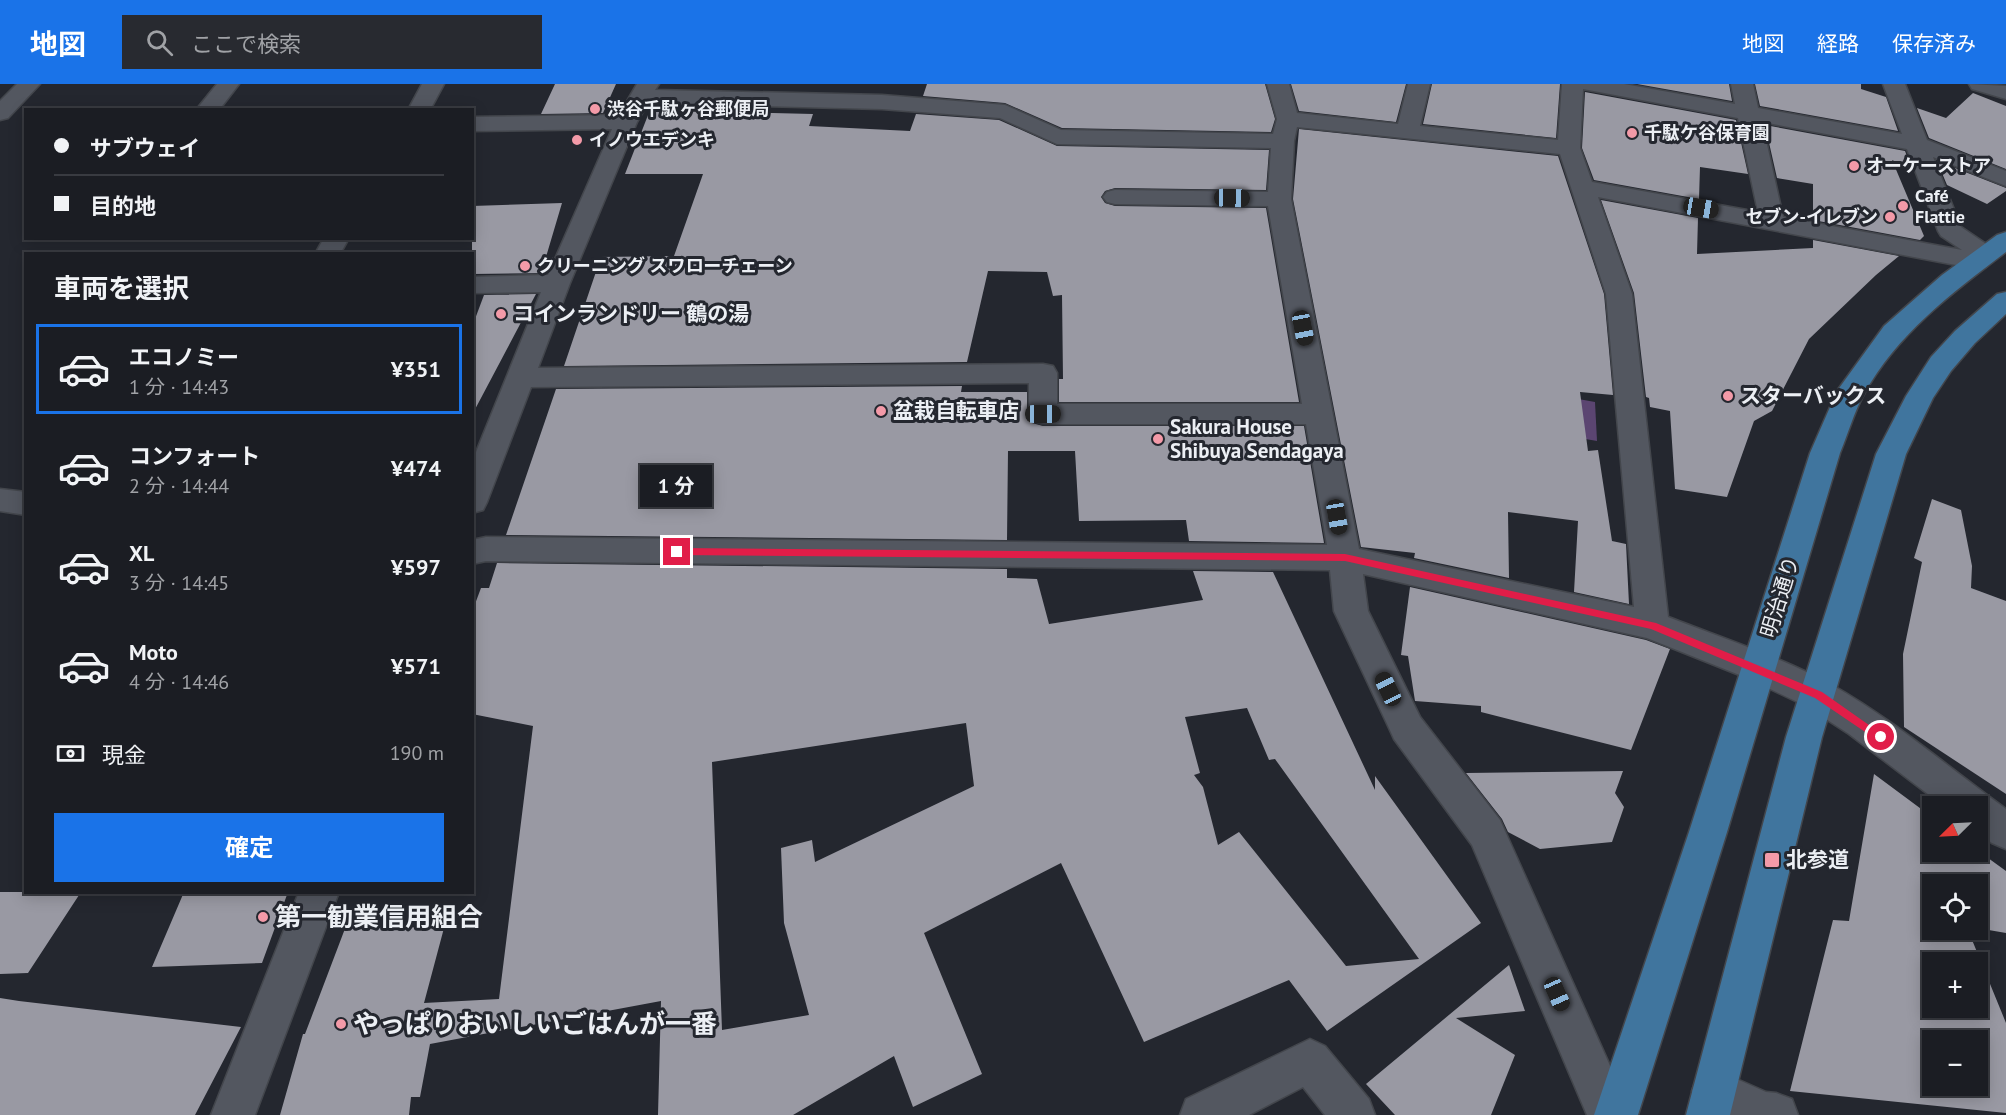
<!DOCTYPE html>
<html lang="ja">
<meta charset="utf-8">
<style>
:root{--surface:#1b1d23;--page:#282a30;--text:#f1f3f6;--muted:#a0a2a6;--line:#393b41;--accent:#1a73e8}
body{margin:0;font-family:"PT Sans","Noto Sans JP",sans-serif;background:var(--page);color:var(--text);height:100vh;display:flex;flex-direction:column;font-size:22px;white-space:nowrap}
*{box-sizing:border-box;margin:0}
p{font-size:20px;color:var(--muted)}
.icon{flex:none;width:33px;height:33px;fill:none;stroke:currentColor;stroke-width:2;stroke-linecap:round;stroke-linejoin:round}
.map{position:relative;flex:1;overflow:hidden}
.drawer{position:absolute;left:24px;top:168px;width:450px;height:642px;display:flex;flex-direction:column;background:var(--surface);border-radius:0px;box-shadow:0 3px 15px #0003,0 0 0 2px var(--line)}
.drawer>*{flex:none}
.banner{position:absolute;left:24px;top:24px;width:450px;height:132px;border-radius:0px;box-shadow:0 3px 15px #0003,0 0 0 2px var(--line);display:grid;align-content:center;height:132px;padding:0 30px;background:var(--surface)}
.needle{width:39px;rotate:246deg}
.controls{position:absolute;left:1922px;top:712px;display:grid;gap:12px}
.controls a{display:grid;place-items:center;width:66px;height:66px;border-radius:0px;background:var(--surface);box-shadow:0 3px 15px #0003,0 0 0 2px var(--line);font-size:30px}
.end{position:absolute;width:27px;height:27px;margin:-14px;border:8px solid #e11d48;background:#fff;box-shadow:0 0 0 3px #fff}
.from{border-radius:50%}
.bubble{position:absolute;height:42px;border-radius:0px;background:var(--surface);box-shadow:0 3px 15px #0003,0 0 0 2px var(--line);font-size:20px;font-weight:700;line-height:42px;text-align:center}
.car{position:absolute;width:18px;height:36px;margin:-18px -9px;border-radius:8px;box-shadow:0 0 4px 2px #0007;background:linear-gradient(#222 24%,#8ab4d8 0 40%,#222 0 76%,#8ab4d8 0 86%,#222 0)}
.banner b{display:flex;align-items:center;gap:21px;height:57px;font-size:22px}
.banner b+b{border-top:2px solid var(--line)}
.banner i{width:15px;height:15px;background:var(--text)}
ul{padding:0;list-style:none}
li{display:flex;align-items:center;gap:18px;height:90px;margin:0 12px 9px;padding:0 18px;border:3px solid transparent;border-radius:0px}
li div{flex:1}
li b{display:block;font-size:22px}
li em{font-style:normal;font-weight:700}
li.current{border-color:var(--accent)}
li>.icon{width:54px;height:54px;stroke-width:1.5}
h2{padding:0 30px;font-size:27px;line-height:72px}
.pay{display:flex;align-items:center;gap:15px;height:66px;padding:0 30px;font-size:22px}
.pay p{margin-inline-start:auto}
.cta{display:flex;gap:12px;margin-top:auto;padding:12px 30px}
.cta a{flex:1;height:69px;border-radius:0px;background:var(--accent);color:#fff;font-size:24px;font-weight:700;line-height:69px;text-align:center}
header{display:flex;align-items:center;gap:36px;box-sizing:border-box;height:84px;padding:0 30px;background:var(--accent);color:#fff}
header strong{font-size:28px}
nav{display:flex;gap:33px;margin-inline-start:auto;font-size:21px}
.search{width:420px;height:54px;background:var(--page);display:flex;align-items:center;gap:15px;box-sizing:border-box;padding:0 21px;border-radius:0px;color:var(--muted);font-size:22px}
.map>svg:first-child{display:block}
.green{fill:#5b4571}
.building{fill:#9999a3;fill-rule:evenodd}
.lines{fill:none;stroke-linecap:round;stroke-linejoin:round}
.minor-casing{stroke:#43464c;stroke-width:3}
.major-casing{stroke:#43464c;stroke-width:3}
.minor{fill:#535760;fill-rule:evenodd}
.major{fill:#40759e;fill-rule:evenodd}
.route{fill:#e11d48}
.poi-dot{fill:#f39aa8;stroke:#24272f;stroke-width:2}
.labels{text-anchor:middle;stroke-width:6;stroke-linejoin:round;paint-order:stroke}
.far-poi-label{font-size:18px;font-weight:bold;fill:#eceff4;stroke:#24272f;text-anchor:start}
.poi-label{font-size:21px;font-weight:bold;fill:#eceff4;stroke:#24272f;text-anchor:start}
.street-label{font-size:21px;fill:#eceff4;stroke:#24272f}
.near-poi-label{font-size:26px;font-weight:bold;fill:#eceff4;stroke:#24272f;text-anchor:start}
</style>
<header>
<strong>地図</strong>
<div class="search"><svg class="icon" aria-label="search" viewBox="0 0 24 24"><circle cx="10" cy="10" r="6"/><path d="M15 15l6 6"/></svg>ここで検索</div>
<nav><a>地図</a><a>経路</a><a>保存済み</a></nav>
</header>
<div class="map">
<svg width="2006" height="1031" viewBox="0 0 2006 1031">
<rect width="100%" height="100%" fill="#24272f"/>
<path class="green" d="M1522,305L1595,318L1597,357L1523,344Z"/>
<path class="building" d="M555,0H616L603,29L541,30Z
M927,0H1265L1275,35L1271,48L1062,44L1005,19L923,12Z
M1291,0H1406L1396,38L1299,27Z
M1432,0H1560L1556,54L1423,40Z
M1637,0H1729L1732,17Z
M1755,0H1861V5L1886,13L1898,47L1760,22Z
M1585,8L1736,36L1748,90L1700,83L1699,115L1594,96L1582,64Z
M1973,9L2006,22V85L1929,54L1917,24L1946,34Z
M650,26L813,30L809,42L910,47L916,30L999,36L1057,62L1269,66L1266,106L1115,104L1105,107L1101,113L1105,119L1115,122L1266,124L1299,318H1059V295H1063L1062,211L1053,212L1047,188L988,187L967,278L564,282L601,173L674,172L703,90H625Z
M1765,41L1905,67L1912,85L1892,76L1924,152L1920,156L1813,136V100L1777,94Z
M1299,45L1558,72L1604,210L1613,311L1580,308L1588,367L1598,366L1612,457L1626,460L1629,520L1574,508L1578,437L1508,428L1509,494L1414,474L1415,469L1361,463L1293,115Z
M1937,77L2006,104V107L1987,120L1947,101Z
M1601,116L1698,134L1697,170L1813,164V156L1899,172L1876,191L1809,255L1772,327L1754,337L1727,413L1675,405L1670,327L1650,323L1649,314L1646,313L1634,209Z
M562,119L546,173H553L547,189L472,190V122Z
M536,210L472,331V243L484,211Z
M962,302L961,308H1027V331L1032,339L1043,342H1304L1324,459L1189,457L1186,436L1079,437L1075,367H1008L1007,456L506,451L556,305Z
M1932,415L1961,426L1972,482L1971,504L2006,517V710L1904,643L1903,570L1922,478L1914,474Z
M497,479L1007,485V494L1037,495L1049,540L1203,516L1193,487L1273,488L1375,706V692L1481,839L1327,947L1289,896L1144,958L1061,779L924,849L982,990L913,1023L894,972L793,1031H658L661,917L430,960L420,1013H411L409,1031H280L303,950H305L346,842L444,844L424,919L499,915L533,642L472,630V528L481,504H489ZM1247,624L1269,676L1275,675L1419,875L1346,882L1239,748L1218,761L1203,703L1194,691L1200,689L1185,633ZM966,639L974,702L815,778L812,756L781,764L784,839L809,931L722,946L712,678Z
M1410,503L1646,556L1670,565L1631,666L1481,628V622L1415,617L1408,572L1401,571Z
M1623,687L1615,709L1624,723L1612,758L1540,765L1508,748L1502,735L1466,689Z
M1874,690L1932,733V768H1977V766L2006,787V849L1977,844V801H1932V846H1968L2006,939V1029L1790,1007L1833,836L1849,837ZM1932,879H1977V924H1932ZM1932,957H1977V1002H1932Z
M0,808H81L28,889L0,890Z
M184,808H288L262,879L152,883Z
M1509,881L1525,927L1456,934L1515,971L1491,1031H1395L1366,1000Z
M0,914L19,917L241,943L195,1031H0Z"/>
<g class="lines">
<defs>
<path id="minor" d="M17,0H40L8,34L0,36V17Z
M217,0H239L219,26H196Z
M422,0H444L430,26H408Z
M637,0H659L655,6L882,11L1005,21L1061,46L1273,50L1277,35L1267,0H1289L1297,29L1398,40L1408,0H1430L1420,42L1558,56L1562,0H1624L1735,20L1731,0H1753L1758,24L1902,50L1883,0H1905L1927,56L2006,87V102L1933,73L1961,143L1995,166L1999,171L1986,183L1977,185L1598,113L1632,210L1668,533C1722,554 1781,573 1832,601C1894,636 1949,684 2006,725V765L1992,759L1977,748V723H1945L1849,650L1806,622L1747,594L1647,554L1363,490L1368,527L1420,633L1500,736L1632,1031H1587L1472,761L1394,655L1389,644L1334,527L1330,486L486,477L472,480V456L486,453L1327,461L1306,340H1043L1033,337L1029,330V299L531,303L487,418L483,426L472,429V378L541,208L472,209V193L548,191L612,45L472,47V33L619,31ZM1583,5L1738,34L1758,128L1592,98L1580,64ZM648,19L882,25L1000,34L1057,60L1271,64L1268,108L1115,106L1107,108L1103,113L1107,118L1115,120L1268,122L1302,320H1057V289L1053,282L1043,280L538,284L570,199L637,38ZM1762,38L1907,65L1938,147L1941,152L1962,166L1783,133ZM1297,43L1560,70L1606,210L1634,523L1359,465L1291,115L1294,57Z
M1969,0L2006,2V15L1972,5Z
M324,154H349L340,170H315Z
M0,405L26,408V431L0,427Z
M299,808H339L255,1031H211Z
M1310,955L1325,962L1369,1015L1375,1031H1325L1303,1003L1249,1031H1180L1186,1015Z
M1714,985L1766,1008L1776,1009L1792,1015L1798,1031H1717L1698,1023L1692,1007L1698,991Z"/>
<path id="major" d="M2006,148V168C1953,208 1897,250 1864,310C1854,328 1848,350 1840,369L1727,748L1638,1031H1594L1689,748L1810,369L1837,307L1884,242L1942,191L1997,151Z
M2006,208V230L1975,259L1951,287L1933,314L1906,370L1822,653L1730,1031H1686L1786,653L1876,370L1906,312L1931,273L1955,247L1997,210Z"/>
</defs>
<use href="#minor" class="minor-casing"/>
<use href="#major" class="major-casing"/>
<use href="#minor" class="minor"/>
<use href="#major" class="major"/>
</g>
<path class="route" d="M677,464L1345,470L1656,539L1822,608L1886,653L1881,658L1877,656L1815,614L1651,545L1345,477L677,471L672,468Z"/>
<g class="poi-dot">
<circle cx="595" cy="25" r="6"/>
<circle cx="1632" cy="49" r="6"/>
<circle cx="577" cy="56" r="6"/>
<circle cx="1854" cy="82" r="6"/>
<circle cx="1903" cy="122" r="6"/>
<circle cx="1890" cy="133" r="6"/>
<circle cx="525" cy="182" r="6"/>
<circle cx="501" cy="230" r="6"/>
<circle cx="1728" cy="312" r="6"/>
<circle cx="881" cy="327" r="6"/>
<circle cx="1158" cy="355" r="6"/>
<rect x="1764" y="768" width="16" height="16" rx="3"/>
<circle cx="263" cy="833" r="6"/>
<circle cx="341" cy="940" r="6"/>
</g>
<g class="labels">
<g class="far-poi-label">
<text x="607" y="31">渋谷千駄ヶ谷郵便局</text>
<text x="1644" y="55">千駄ケ谷保育園</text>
<text x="589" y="62">イノウエデンキ</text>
<text x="1866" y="88">オーケーストア</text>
<text x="1915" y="118">Café<tspan x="1915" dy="21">Flattie</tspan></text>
<text x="1878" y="139" text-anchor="end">セブン-イレブン</text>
<text x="537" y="188">クリーニング スワローチェーン</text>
</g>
<g class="poi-label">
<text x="513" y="237">コインランドリー 鶴の湯</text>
<text x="1740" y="319">スターバックス</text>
<text x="893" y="334">盆栽自転車店</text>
<text x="1170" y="350">Sakura House<tspan x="1170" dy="24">Shibuya Sendagaya</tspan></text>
<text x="1786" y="783">北参道</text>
</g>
<g class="street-label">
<text transform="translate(1780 513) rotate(-73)" y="7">明治通り</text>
</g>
<g class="near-poi-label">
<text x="275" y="842">第一勧業信用組合</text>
<text x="353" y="949">やっぱりおいしいごはんが一番</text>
</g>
</g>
</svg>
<div class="controls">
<a><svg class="needle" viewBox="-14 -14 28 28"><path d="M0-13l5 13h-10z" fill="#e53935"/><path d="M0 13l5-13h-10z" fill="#a0a2a6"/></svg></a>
<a><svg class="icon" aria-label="locate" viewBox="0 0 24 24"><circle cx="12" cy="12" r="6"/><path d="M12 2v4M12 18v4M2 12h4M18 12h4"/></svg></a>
<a>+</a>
<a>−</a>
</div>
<i class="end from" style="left:1881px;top:653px"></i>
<i class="end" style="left:677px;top:468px"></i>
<div class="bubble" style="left:640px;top:381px;width:72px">1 分</div>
<i class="car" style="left:1232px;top:114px;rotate:91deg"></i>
<i class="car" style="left:1701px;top:124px;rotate:100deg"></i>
<i class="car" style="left:1303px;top:244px;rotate:169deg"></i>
<i class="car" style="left:1043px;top:330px;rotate:90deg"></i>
<i class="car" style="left:1337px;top:433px;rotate:170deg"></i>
<i class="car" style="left:1388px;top:605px;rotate:334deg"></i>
<i class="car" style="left:1557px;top:910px;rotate:156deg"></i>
<div class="banner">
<b><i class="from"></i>サブウェイ</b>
<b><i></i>目的地</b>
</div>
<section class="drawer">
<h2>車両を選択</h2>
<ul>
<li class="current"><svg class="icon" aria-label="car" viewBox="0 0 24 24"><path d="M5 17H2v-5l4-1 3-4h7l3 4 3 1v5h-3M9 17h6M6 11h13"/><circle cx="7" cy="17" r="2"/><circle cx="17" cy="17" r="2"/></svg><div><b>エコノミー</b><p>1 分 · 14:43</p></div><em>¥351</em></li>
<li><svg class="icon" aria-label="car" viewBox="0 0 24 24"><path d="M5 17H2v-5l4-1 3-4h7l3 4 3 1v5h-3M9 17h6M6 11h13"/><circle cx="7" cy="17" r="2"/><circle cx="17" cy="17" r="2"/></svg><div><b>コンフォート</b><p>2 分 · 14:44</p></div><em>¥474</em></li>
<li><svg class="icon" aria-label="car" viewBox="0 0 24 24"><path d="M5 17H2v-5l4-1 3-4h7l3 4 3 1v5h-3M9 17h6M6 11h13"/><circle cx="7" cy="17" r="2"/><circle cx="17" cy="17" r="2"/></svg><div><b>XL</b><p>3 分 · 14:45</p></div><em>¥597</em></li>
<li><svg class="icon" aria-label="car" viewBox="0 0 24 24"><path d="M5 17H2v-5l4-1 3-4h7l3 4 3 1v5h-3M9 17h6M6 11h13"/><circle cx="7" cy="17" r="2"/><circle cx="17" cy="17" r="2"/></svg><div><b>Moto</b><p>4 分 · 14:46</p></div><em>¥571</em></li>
</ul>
<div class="pay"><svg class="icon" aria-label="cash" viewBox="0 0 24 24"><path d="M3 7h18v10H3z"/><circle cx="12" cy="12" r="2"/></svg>現金<p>190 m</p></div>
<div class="cta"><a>確定</a></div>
</section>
</div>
